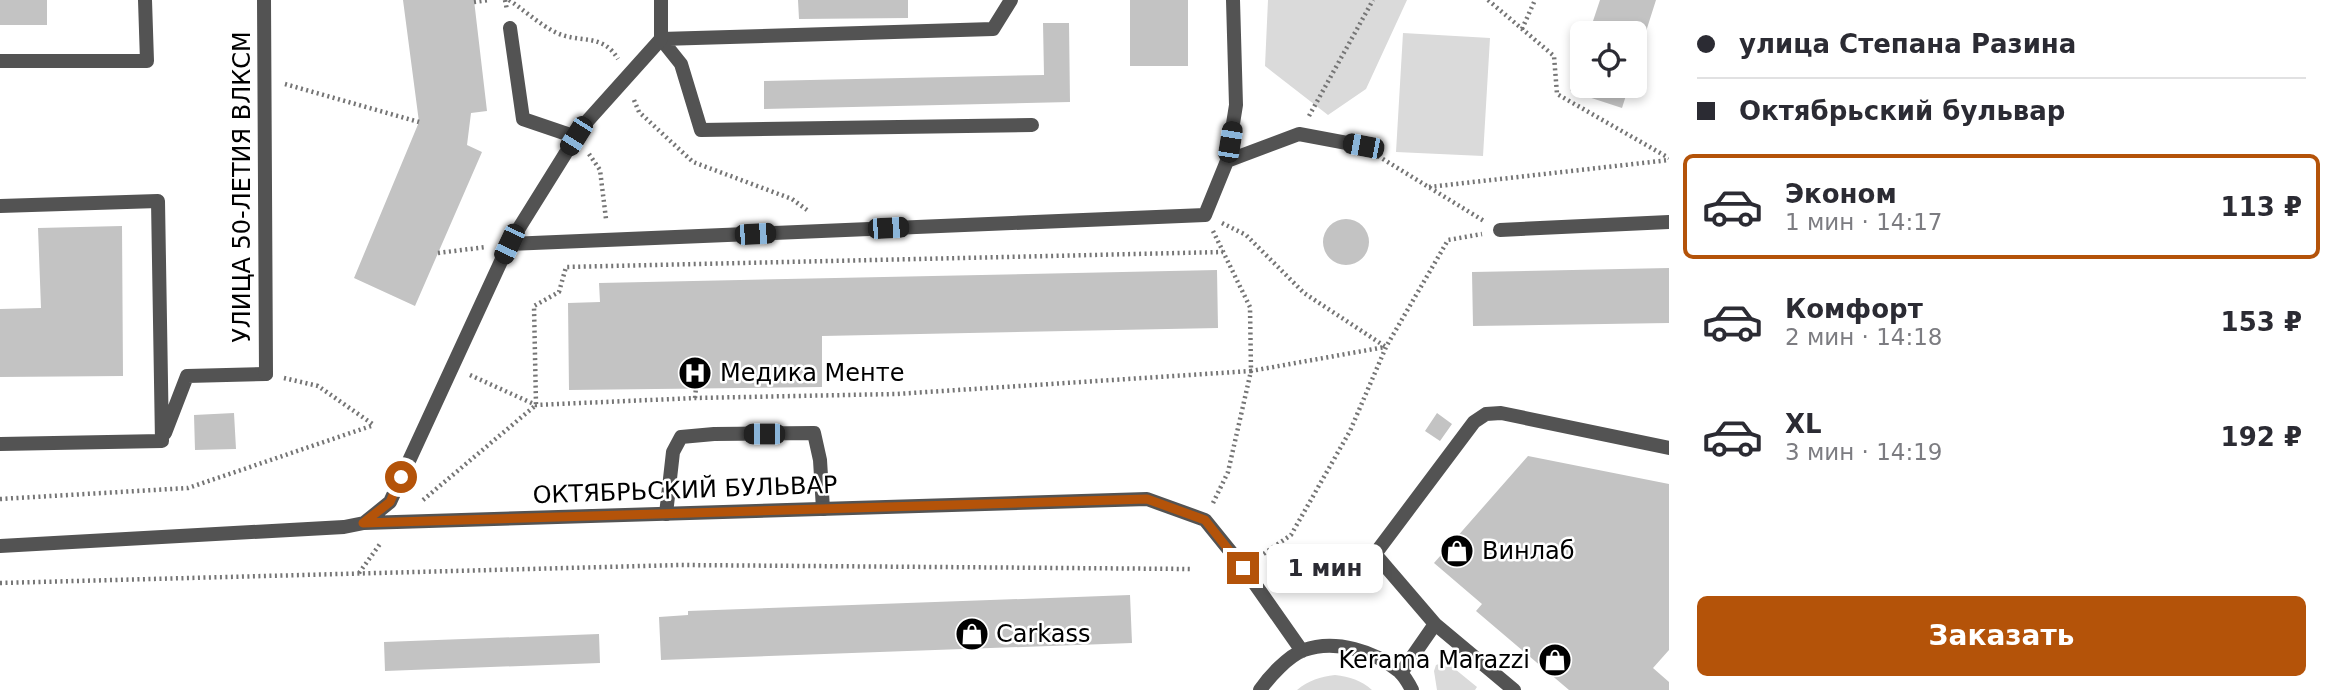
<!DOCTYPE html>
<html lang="ru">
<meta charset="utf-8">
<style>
:root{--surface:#fff;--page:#f7f7f7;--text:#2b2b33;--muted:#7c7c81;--line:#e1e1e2;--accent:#b45309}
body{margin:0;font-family:"DejaVu Sans",sans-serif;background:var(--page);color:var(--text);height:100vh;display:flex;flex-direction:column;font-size:26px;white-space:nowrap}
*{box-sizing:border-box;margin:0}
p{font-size:23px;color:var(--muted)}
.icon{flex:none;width:38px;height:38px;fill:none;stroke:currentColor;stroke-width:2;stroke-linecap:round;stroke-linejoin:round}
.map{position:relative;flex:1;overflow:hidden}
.sheet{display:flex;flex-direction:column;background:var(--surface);width:665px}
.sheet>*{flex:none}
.top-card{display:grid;align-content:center;height:154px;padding:0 28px;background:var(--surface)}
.controls{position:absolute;left:1570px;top:21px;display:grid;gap:14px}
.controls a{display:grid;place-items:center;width:77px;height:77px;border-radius:10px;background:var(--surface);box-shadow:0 4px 10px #0003;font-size:35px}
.end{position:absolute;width:32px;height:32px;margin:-16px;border:9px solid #b45309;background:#fff;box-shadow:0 0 0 4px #fff}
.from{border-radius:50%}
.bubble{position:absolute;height:49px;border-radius:10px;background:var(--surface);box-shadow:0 4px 10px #0003;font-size:23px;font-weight:600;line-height:49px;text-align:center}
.car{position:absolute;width:21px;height:42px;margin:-21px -10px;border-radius:9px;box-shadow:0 0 5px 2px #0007;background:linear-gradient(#222 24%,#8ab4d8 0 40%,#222 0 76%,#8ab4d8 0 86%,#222 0)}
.top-card b{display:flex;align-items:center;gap:24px;height:66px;font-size:26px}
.top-card b+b{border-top:2px solid var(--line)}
.top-card i{width:18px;height:18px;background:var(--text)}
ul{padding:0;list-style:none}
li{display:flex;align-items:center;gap:21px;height:105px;margin:0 14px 10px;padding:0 14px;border:4px solid transparent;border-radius:10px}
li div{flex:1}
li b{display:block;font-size:26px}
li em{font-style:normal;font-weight:600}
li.selected{border-color:var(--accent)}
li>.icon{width:63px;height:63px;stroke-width:1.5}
.action{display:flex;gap:14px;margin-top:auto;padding:14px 28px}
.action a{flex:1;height:80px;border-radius:10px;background:var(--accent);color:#fff;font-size:28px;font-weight:600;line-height:80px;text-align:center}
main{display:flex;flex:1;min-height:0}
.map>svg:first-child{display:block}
.green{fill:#dadada}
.building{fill:#c3c3c3}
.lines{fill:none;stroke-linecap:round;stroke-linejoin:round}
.path{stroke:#757575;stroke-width:4.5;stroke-dasharray:2 3.5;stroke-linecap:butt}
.lane{stroke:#535353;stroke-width:14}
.street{stroke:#535353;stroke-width:14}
.route{stroke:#b45309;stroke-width:9}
.labels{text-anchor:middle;stroke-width:5;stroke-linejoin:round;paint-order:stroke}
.street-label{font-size:24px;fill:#000;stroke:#fff}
.poi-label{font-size:24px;fill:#000;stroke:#fff;text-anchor:start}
</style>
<main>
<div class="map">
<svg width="1669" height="690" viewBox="0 0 1669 690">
<rect width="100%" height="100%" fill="#fff"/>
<path class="green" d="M1268,0H1407L1366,89L1328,115L1265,66Z
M1403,33L1490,38L1483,156L1396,152Z
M1442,663L1450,665L1477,687L1475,690H1437L1434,671L1436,665Z
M1335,675C1350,677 1361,680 1372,690H1297C1309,680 1320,677 1335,675Z"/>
<path class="building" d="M0,0H47V25H0Z
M403,0H474L487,111L471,113L467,145L482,152L415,306L354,278L419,122Z
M798,0H908V18L799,19Z
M1130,0H1188V66H1130Z
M1600,0H1656L1635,66L1634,33H1589Z
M1043,23H1069L1070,102L764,109V81L1044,75Z
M1581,57L1582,86H1629L1622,108L1570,91Z
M1323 242a23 23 0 1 1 46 0a23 23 0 1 1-46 0Z
M122,226L123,376L0,377V309L41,308L38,228Z
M1669,268V323L1473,326L1472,272Z
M1217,270L1218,328L822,336V387L569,390L568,303L600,302L599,283Z
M234,413L236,449L195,450L194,415Z
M1437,413L1452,424L1440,441L1425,431Z
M1528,456L1669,484V650L1653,668L1669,682V690H1569L1476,611L1482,604L1434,563Z
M1130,595L1132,643L661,660L659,617L688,615V611Z
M599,634L600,663L385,671L384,642Z"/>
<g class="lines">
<path class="path" d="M505,0L507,10
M509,0C524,10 539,24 555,32C578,44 602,32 618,59
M1488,0L1554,56L1557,94L1669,158
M474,2L489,0
M1522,29L1535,0
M285,84L419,122
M634,100L639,112L693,162L792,199L807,210
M1309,116L1373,0
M589,154L600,170L606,219
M1378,156L1484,221
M1429,187L1669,160
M1222,223L1246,235L1304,293L1386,347
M438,253L486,247
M470,375L536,405L695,398L896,394L1251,371L1250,307L1213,231
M284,378L318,386L374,425
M695,398L696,388
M0,499L188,488L374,425
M423,500L536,405L534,306L559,292L566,267L1223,252
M1213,503L1228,472L1251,371L1385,347
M1259,557L1291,535L1350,431L1386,347L1448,240L1482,234
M359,573L380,544
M0,583L680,565L1191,569"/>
<path class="lane" d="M510,28L523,119L576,137
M661,39L681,64L701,130L1032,125
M661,39L993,29L1011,0
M0,61H147L145,0
M1227,161L1299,134L1363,146
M0,206L158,201L162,441
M1500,230L1669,222
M509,244L1205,215L1227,161L1236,105L1233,0
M165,433L187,376L266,374
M0,444L162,441
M666,514L673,452L681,437L714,434L814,433L820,460L823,509
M1401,673L1435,624
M1514,690L1435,624L1375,554L1474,422L1486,414L1501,413L1669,448"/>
<path class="street" d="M264,0L266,374
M364,523L390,502L509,244L582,127L661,39V0
M0,546L344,527L364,523L1147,499L1205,520L1243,567L1302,651
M1260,690C1269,677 1288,656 1304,650C1335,639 1375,651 1400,672C1405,677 1409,684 1412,690"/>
</g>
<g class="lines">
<path class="route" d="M401,477L390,502L363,523L1147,499L1205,520L1243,568"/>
</g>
<defs>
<symbol id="hospital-disc" viewBox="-11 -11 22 22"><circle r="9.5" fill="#000" stroke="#fff"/><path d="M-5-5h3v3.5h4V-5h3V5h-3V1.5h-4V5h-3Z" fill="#fff"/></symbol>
<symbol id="shop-disc" viewBox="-11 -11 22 22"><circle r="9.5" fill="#000" stroke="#fff"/><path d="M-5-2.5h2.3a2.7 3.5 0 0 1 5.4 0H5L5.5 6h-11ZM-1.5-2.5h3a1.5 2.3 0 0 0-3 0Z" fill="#fff"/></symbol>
</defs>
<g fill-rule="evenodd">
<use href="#hospital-disc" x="676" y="354" width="38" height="38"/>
<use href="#shop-disc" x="1438" y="532" width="38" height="38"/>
<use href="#shop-disc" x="953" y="615" width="38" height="38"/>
<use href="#shop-disc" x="1536" y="641" width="38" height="38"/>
</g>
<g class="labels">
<g class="street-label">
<text transform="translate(242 187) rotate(-90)" y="8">УЛИЦА 50-ЛЕТИЯ ВЛКСМ</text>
<text transform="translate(685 490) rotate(-2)" y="8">ОКТЯБРЬСКИЙ БУЛЬВАР</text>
</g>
<g class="poi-label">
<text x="720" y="381">Медика Менте</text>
<text x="1482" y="559">Винлаб</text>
<text x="996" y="642">Carkass</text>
<text x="1530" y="668" text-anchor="end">Kerama Marazzi</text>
</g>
</g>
</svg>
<div class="controls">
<a><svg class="icon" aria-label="locate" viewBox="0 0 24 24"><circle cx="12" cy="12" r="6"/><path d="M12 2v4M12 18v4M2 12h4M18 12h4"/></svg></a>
</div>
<i class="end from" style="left:401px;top:477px"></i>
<i class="end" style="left:1243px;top:568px"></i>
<div class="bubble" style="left:1267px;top:544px;width:116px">1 мин</div>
<i class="car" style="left:576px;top:136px;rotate:212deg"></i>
<i class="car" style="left:1230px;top:142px;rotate:9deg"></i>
<i class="car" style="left:1363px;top:146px;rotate:281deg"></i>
<i class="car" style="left:888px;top:228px;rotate:87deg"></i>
<i class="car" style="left:755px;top:234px;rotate:87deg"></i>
<i class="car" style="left:509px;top:244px;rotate:205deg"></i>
<i class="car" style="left:764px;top:434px;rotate:270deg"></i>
</div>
<section class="sheet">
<div class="top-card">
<b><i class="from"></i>улица Степана Разина</b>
<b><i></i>Октябрьский бульвар</b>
</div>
<ul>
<li class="selected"><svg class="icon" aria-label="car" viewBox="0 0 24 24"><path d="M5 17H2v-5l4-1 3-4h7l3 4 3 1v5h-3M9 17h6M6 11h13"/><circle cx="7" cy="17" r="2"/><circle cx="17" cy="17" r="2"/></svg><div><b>Эконом</b><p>1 мин · 14:17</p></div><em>113 ₽</em></li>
<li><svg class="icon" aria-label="car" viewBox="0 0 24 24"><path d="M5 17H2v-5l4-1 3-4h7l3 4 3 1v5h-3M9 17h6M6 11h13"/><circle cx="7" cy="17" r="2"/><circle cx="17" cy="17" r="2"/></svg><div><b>Комфорт</b><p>2 мин · 14:18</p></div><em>153 ₽</em></li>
<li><svg class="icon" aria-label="car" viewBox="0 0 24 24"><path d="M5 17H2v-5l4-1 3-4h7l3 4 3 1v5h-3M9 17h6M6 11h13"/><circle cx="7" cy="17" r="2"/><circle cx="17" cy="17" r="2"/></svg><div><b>XL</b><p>3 мин · 14:19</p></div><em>192 ₽</em></li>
</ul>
<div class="action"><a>Заказать</a></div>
</section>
</main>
